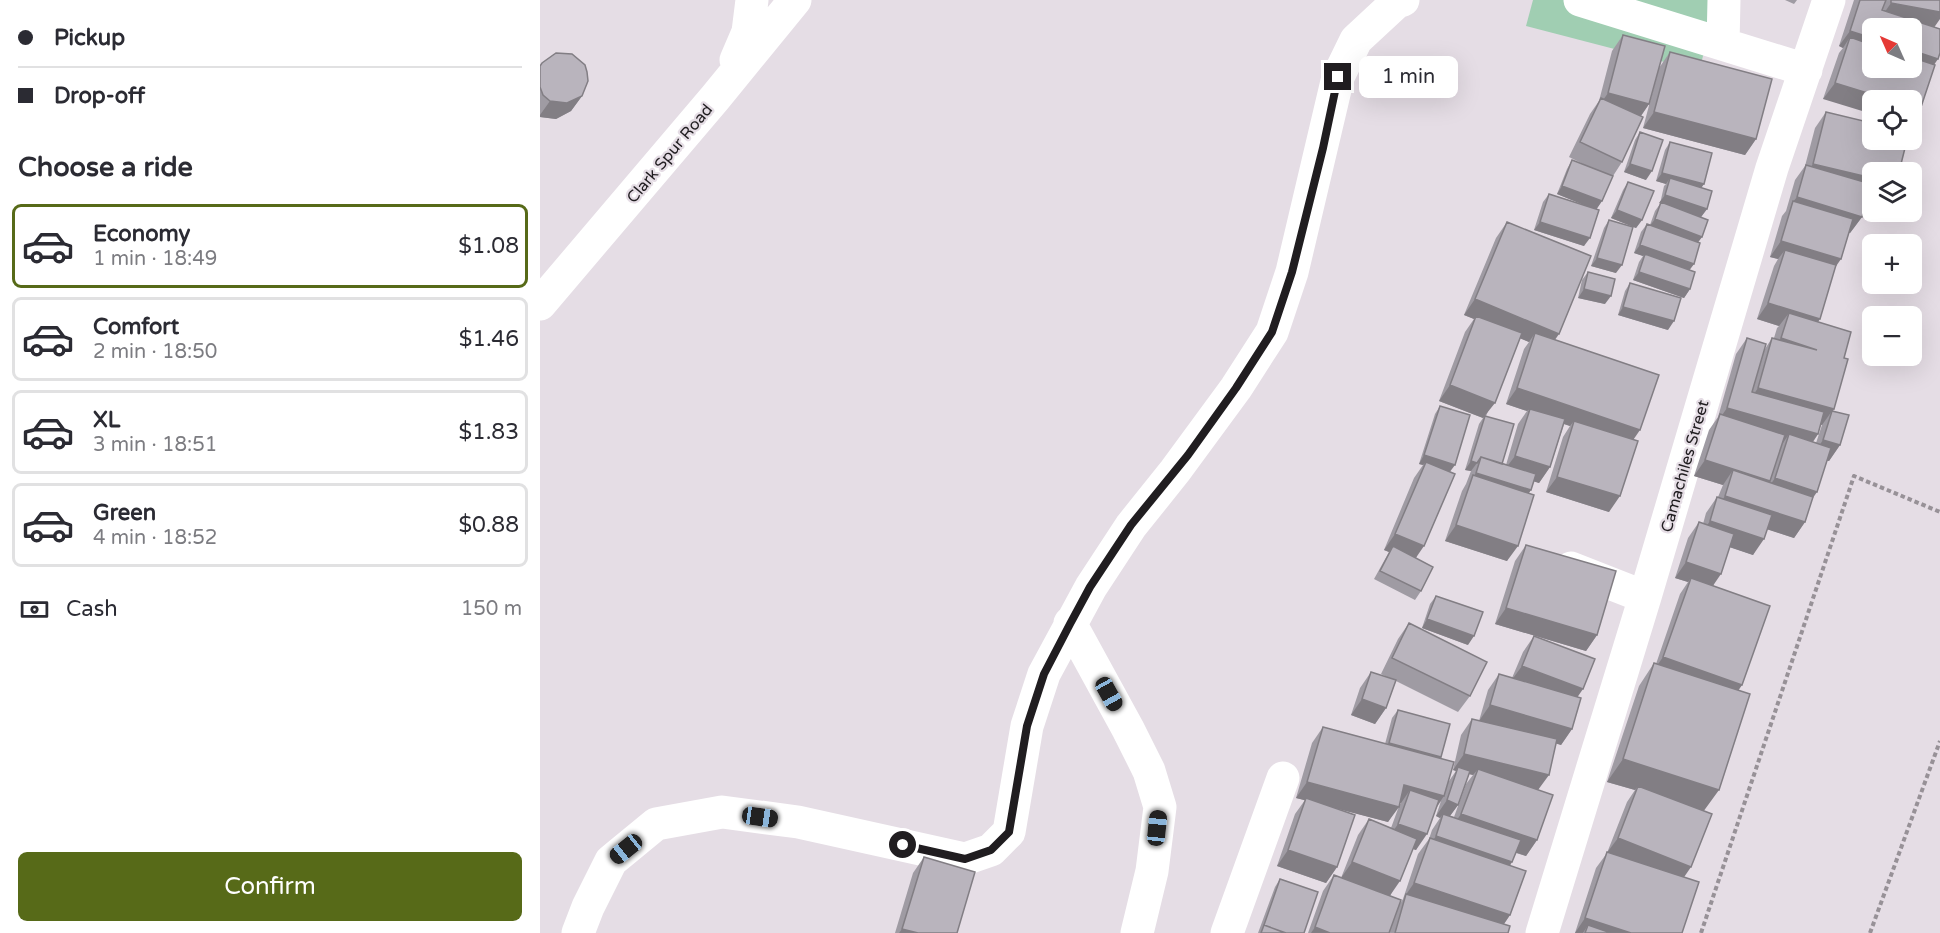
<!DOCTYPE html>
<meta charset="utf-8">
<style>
:root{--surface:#fff;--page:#f7f7f7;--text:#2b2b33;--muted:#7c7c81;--line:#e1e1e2;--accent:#576a18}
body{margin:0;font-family:"Varela Round",sans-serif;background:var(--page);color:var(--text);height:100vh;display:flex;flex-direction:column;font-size:22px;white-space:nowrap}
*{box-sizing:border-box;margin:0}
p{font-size:20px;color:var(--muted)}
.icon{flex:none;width:33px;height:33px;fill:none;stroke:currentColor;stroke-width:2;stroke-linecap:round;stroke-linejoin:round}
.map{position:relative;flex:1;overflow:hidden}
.details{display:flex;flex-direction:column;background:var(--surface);width:540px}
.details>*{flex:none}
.top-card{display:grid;align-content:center;height:132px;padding:0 18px;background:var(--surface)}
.needle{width:39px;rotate:315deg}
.controls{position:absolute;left:1322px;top:18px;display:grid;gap:12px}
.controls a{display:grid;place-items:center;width:60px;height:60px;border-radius:9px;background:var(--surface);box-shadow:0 6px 24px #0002;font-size:30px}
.end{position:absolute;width:27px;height:27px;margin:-14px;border:8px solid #201d20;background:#fff;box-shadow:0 0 0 3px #fff}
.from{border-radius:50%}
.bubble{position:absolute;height:42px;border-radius:9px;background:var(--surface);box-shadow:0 6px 24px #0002;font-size:20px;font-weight:600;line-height:42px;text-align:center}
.car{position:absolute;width:18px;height:36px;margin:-18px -9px;border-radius:8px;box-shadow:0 0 4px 2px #0007;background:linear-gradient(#222 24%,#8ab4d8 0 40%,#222 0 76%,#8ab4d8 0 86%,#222 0)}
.top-card b{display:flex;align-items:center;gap:21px;height:57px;font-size:22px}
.top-card b+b{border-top:2px solid var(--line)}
.top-card i{width:15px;height:15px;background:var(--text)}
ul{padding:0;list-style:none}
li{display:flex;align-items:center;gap:18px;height:84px;margin:0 12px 9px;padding:0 6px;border:3px solid var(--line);border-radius:9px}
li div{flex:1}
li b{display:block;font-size:22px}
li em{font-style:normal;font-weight:600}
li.active{border-color:var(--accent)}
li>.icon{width:54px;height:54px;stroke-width:1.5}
h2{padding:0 18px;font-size:27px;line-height:72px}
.pay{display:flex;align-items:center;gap:15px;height:66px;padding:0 18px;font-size:22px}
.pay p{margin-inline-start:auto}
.primary-button{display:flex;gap:12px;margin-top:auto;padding:12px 18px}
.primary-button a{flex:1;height:69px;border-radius:9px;background:var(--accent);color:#fff;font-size:24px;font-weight:600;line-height:69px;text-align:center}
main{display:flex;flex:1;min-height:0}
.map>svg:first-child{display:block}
.green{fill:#a0ceb2}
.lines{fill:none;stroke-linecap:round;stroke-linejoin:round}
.path{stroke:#979197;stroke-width:4;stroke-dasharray:4.5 3;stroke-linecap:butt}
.minor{stroke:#fff;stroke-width:33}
.highway{stroke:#fff;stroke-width:33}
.wall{fill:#9f9ba3;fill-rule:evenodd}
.shaded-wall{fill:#827e84}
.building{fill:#b9b4bd;stroke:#827e84;stroke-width:1.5}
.route{stroke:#201d20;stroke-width:8}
.labels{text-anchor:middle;stroke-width:4.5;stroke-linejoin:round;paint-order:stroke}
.street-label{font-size:16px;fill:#201d20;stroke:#e5dde5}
</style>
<main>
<section class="details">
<div class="top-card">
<b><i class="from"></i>Pickup</b>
<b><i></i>Drop-off</b>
</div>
<h2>Choose a ride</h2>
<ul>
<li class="active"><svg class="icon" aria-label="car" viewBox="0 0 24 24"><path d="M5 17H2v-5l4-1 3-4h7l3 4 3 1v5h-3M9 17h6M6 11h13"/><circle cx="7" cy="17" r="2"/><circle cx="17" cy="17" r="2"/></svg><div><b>Economy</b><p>1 min · 18:49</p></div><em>$1.08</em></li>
<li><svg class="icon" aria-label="car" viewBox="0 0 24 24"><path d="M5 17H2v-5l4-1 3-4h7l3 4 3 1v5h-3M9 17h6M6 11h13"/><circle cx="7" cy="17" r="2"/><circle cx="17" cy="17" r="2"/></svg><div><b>Comfort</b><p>2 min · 18:50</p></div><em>$1.46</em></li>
<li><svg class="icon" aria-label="car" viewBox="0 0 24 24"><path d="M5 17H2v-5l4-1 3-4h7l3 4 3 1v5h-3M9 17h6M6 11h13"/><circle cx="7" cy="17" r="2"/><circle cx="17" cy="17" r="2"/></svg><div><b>XL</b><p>3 min · 18:51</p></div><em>$1.83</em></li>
<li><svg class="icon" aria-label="car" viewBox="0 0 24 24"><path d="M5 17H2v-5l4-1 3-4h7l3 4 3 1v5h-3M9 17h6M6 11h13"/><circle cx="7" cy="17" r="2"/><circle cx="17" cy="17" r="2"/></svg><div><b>Green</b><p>4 min · 18:52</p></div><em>$0.88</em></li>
</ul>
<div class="pay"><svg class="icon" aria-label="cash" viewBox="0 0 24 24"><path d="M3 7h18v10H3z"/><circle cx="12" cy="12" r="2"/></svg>Cash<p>150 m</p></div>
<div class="primary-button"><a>Confirm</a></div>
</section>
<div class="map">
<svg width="1400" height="933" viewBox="0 0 1400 933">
<rect width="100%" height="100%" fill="#e5dde5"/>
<path class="green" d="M993,0H1178L1159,71L986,26Z"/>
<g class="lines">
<path class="path" d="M1161,933L1314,476L1400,512
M1330,933L1400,741"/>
<path class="minor" d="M1040,0L1266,70
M1183,44L1184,0
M1031,568L1105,597
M530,623L588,729L609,771L620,807L612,871L597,933
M38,933L48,907L71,861L116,824L182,812L258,822L425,859L451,850L469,832L487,726L504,674L551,587L591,526L635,471L696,388L732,332L752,272L798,77L816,40L857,2L863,0
M687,933L743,778
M1002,933L1105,597L1232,168L1289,0"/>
<path class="highway" d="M196,60L208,32L212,0
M0,304L175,98L255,0"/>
</g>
<path class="wall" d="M1245,0H1257L1254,4Z
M1314,0H1400L1394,27V65L1380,110L1371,122V100L1283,99L1299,53L1303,48L1299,46Z
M1083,35L1109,104L1101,116L1082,162L1073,176L1062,201L1056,209L1044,246L994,230L1003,202L1009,194L1044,205L1017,194L1027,169L1032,160L1045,165L1029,157L1050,114L1059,101L1072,51Z
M1130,52L1216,139L1205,155L1103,128L1119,68Z
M0,65L42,96L31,111L16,119L0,117Z
M1286,112L1328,195L1322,217L1310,233L1309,232L1295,268L1278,322L1304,358L1294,409L1293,411L1300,445L1289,461H1287L1272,499L1265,522L1254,538L1227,529L1213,555L1190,547L1173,586L1202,685L1198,690L1144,877L1142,933H1035L1056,868L1067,853L1087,802L1095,790L1067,782L1099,686L1114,663L1116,664L1140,594L1148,582L1135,578L1148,538L1159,522L1163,524L1166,513L1177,497H1178L1183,485L1154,476L1169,430L1178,417L1196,354L1207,338L1225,349L1232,338H1234L1237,328L1239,326L1217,319L1234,266L1238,259L1230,257L1242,216L1246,211L1255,180L1265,166L1275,128ZM1281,424L1282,425L1276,443L1273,442L1278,434Z
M1100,132L1106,180L1084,172L1095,140Z
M1130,142L1164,184L1161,188L1167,209L1161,217L1162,237L1158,242L1154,264L1149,270L1150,289L1144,298L1093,280L1099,262L1103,256L1094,253L1101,232L1107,224L1110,225L1115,211L1120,204L1124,186L1126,184L1116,181L1125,150Z
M1088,182L1102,220L1096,228L1071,218L1083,190Z
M1069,220L1076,273L1051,266L1064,228Z
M967,222L1014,340L1094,439L1069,512L1006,492L1023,437L1030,426L1024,424L1010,467L999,483L994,481L991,490L988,493L967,561L905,541L922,491L926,484L931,471L925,470L939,424L943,418L899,401L925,332L934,319L924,315L956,238ZM980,338L989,342L984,349L966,404L987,411L978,424L966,465L962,464L946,416Z
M1048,272L1065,304L1038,298L1042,280Z
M1090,283L1128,330L1078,315L1085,291Z
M900,406L910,472L876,558L881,591L875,600L834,579L849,552L844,550L874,478L883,465L879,464L895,414Z
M986,545L1057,635L1046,651L955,624L975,561Z
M896,596L928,645L882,628L890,604Z
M869,623L930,696L918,712L856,681L846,708L835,724L811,715L820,688L831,672L851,679L841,674L858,639Z
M994,636L1038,697L1032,729L1021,745L1016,743L998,790L997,840L986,856L976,853L970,866V915L964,924L968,933H768L783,891L794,875L801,878L818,835L829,819L851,828L859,806L861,803H860L848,822L792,807L797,867L786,883L737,866L755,814L765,800L756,798L772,743L783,727L845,744L852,718L858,710L901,757L900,759L909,781L916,771L913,770L921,735L932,719L939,721L948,690L959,674L972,678L983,652ZM929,774L933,775L926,784L914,817L910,816L918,805ZM901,801L896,816L900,818L892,830L889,839L878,854L863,899L859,905L850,896L873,849L876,850L897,807Z
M384,857L417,933H355L373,873Z
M740,879L764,933H718L735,887Z"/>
<path class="shaded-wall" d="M1351,3L1400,12V19L1393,29L1340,19Z
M1310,31L1332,38V57L1310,37L1303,48L1299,46Z
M1371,50L1398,59L1387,75L1371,68Z
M1295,83L1350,100H1332V114L1283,99Z
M1068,93L1109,104L1098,120L1057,109Z
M42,96L31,111L16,119L0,117V115L10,101Z
M1371,107L1380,110L1371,122Z
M1114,112L1216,139L1205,155L1103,128Z
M1090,164L1112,171L1106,180L1084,172Z
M1273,164L1332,178V196L1262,179Z
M1122,173L1164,184L1158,192L1130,178L1126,184L1116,181Z
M1022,186L1062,201L1056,210L1017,194Z
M1125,195L1167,209L1161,217L1119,203Z
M1257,197L1322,217L1310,233L1249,214L1252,203Z
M1077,210L1102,220L1096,228L1071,218Z
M1115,219L1162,237L1156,245L1109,227Z
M1000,222L1050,238L1044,246L994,230Z
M1241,241L1301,259L1290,275L1245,250L1238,259L1230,257Z
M1100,245L1154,264L1148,272L1105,254L1103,256L1094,253Z
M1057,258L1082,265L1076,273L1051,266Z
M1099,272L1150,289L1144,298L1093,280Z
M1044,289L1071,296L1065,304L1038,298Z
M935,299L1019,334L1008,350L995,333L989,342L935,320L936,316L934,319L924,315Z
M1228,303L1280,319L1269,335L1249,313L1239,326L1217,319Z
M1083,307L1134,321L1128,330L1078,315Z
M1241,338L1277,350L1230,354Z
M910,385L955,403L943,418L899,401Z
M977,388L1100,430L1089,446L1034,421L1030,426L988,412L990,409L987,411L966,404Z
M1218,388L1294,409L1291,414L1292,411L1282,425L1207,404Z
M1187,408L1278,434L1267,450L1249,434L1243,443L1177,424L1178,421Z
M1283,440L1300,445L1289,461L1272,456Z
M884,455L915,465L909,473L886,462L883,465L879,464Z
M975,456L1010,467L999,483L963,472Z
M1165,460L1230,481L1219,497L1193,470L1183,485L1154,476Z
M931,461L937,463L931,471L925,470Z
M936,473L991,490L980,506L931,480Z
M1017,477L1080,496L1069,512L1006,492Z
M1235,478L1277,492L1266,508L1224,494Z
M1185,496L1265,522L1254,538L1174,512Z
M1170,521L1224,539L1213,555L1159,537Z
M916,525L978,546L967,561L905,541Z
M855,534L884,546L873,562L853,546L849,552L844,550Z
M1146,562L1181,574L1170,590L1151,578L1148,582L1135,578Z
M966,608L1057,635L1046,651L955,624Z
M887,619L934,636L928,645L882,628Z
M1123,657L1202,685L1191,701L1112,673Z
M982,666L1043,689L1032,705L971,681Z
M822,699L846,708L835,724L811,715Z
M950,705L1032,729L1021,745L939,721Z
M849,743L901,757L895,765L843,751Z
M924,754L1009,775L998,790L938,769L933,775L917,771L918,767L916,771L913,770Z
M1083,759L1179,790L1163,812L1098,786L1095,790L1067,782Z
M767,782L859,807L848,822L756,798Z
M864,785L904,796L893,812L870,790L861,803L853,801Z
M907,800L918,805L907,820L903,814L900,818L896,816Z
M921,814L997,840L986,856L910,830Z
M858,824L887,834L876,850L847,840Z
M896,836L972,862L961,878L885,852Z
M1078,838L1151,867L1140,883L1066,854Z
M748,850L797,867L786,883L737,866Z
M812,862L860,881L849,897L801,878Z
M874,883L970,915L959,931L866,894L863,899Z
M1045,918L1091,933H1045L1048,925L1043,933H1035Z
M775,927L790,933H771Z
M362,929L378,933H359Z"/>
<path class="building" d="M1320,0H1346L1342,10L1400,29V53L1398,59L1371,50V28H1332V38L1310,31Z
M1351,0H1400V12L1351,3Z
M1083,35L1125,46L1109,104L1068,93Z
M1310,37L1332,45V68H1371V57L1395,65L1380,110L1371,107V100H1350L1295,83Z
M1130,52L1232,79L1216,139L1114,112Z
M16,53L32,54L45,65L47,72L48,81L42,96L27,103L10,101L3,95L0,87V66L2,63Z
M1061,98L1103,117L1082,162L1040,142Z
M1286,112L1332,123V140H1367L1359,172H1332V178L1273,164Z
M1100,132L1123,140L1112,171L1090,164Z
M1130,142L1172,153L1164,184L1122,173Z
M1032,160L1073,176L1062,201L1022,186Z
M1266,165L1331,184L1322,217L1257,197Z
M1130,178L1172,191L1167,209L1125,195Z
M1088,182L1114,191L1102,220L1077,210Z
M1009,194L1059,210L1050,238L1000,222Z
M1253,201L1313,219L1301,259L1241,241Z
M1121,202L1168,220L1162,237L1115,219Z
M1069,220L1093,227L1082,265L1057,258Z
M967,222L1051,256L1019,334L935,299Z
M1107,224L1160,243L1154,264L1100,245Z
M1245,250L1296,265L1280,319L1228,303Z
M1105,254L1155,272L1150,289L1099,272Z
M1048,272L1075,279L1071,296L1044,289Z
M1090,283L1141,298L1134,321L1083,307Z
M1249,313L1311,332L1304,358L1308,359L1294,409L1218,388L1232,338L1277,350L1241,338Z
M936,316L982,333L955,403L910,385Z
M995,333L1119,375L1100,430L977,388Z
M1207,338L1226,344L1212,392L1284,412L1278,434L1187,408Z
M900,406L930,415L915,465L884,455Z
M990,409L1025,419L1010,467L975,456Z
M1292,411L1309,415L1300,445L1283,440Z
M1180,414L1245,435L1230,481L1165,460Z
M945,416L974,424L962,464L941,457L937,463L931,461Z
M1034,421L1098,441L1080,496L1017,477Z
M1249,434L1291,448L1277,492L1235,478Z
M941,457L996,474L991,490L936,473Z
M886,462L915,474L884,546L855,534Z
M1193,470L1273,497L1265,522L1185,496Z
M933,475L994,495L978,546L916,525Z
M1177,497L1232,515L1224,539L1170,521Z
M1159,522L1194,534L1181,574L1146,562Z
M986,545L1076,571L1057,635L966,608Z
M853,546L893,567L881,591L840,571Z
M1151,578L1230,606L1202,685L1123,657Z
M896,596L943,612L934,636L887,619Z
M869,623L947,662L930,696L852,658Z
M994,636L1055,659L1043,689L982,666Z
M1114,663L1210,694L1179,790L1083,759Z
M831,672L856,680L846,708L822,699Z
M959,674L1041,698L1032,729L950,705Z
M858,710L910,724L901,757L849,743Z
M932,719L1017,739L1009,775L924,754Z
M783,727L914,762L904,796L864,785L859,807L767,782Z
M918,767L930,771L918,805L907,800Z
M938,769L1013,795L997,840L921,814Z
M1098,786L1172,814L1151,867L1078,838Z
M870,790L899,800L887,834L858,824Z
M766,798L815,815L797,867L748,850Z
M903,814L981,840L972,862L896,836Z
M829,819L877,839L860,881L812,862Z
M890,838L986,871L970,915L874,883Z
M1067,852L1159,882L1142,933H1091L1045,918Z
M384,857L435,872L417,933H378L362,929Z
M794,875L861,900L849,933H790L775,927Z
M740,879L778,892L764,933H746L724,925Z
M866,894L970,926L968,933H855Z
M724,925L745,933H721Z
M1048,925L1071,933H1045Z"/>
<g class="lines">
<path class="route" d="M363,845L425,859L451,850L469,832L487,726L504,674L530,624L550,587L591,525L648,455L696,388L732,332L752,272L783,148L798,77"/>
</g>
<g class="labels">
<g class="street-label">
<text transform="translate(129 153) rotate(-50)" y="6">Clark Spur Road</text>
<text transform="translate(1144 466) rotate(-74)" y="6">Camachiles Street</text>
</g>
</g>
</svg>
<div class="controls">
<a><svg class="needle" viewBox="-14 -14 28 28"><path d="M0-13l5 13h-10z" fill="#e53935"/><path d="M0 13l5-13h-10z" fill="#7c7c81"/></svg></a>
<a><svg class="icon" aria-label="locate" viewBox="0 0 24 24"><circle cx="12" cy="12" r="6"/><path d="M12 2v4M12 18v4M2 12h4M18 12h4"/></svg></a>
<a><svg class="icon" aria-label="layers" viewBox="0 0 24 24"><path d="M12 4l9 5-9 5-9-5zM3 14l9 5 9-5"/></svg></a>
<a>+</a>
<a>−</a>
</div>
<i class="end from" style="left:363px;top:845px"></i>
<i class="end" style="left:798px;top:77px"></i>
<div class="bubble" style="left:819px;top:56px;width:99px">1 min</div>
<i class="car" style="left:569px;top:694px;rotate:151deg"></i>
<i class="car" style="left:220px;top:817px;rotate:98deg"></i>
<i class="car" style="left:617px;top:828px;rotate:6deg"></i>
<i class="car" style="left:86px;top:849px;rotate:231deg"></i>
</div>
</main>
